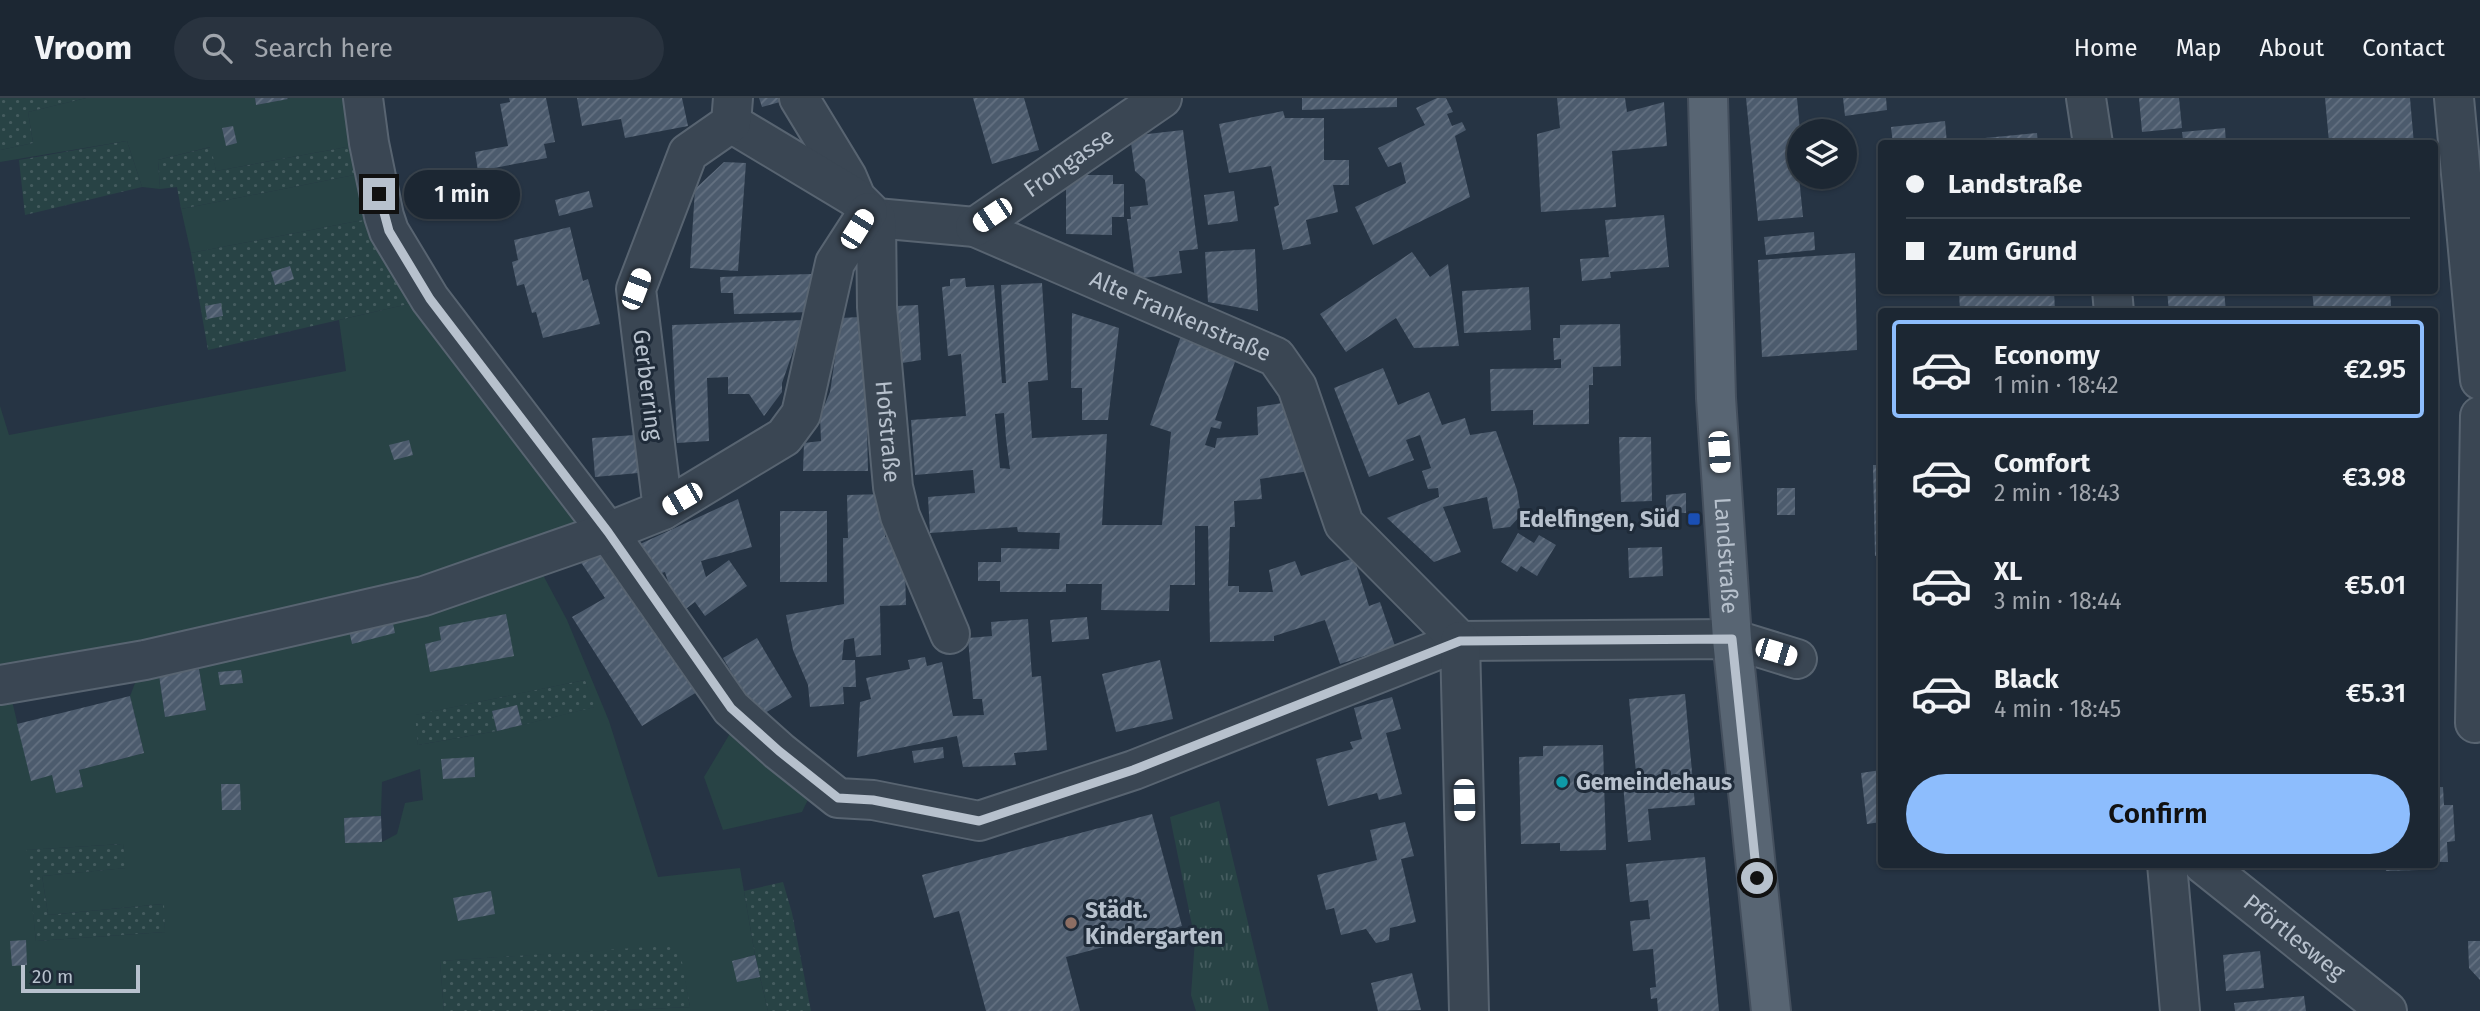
<!DOCTYPE html>
<meta charset="utf-8">
<style>
:root{--surface:#1c2733;--page:#29333f;--text:#f1f3f6;--muted:#a0a5ac;--line:#3a444e;--accent:#8dbdfd}
body{margin:0;font-family:"Fira Sans",sans-serif;background:var(--page);color:var(--text);height:100vh;display:flex;flex-direction:column;font-size:26px;white-space:nowrap}
*{box-sizing:border-box;margin:0}
p{font-size:23px;color:var(--muted)}
.icon{flex:none;width:38px;height:38px;fill:none;stroke:currentColor;stroke-width:2;stroke-linecap:round;stroke-linejoin:round}
.map{position:relative;flex:1;overflow:hidden}
.drawer{position:absolute;left:1878px;top:210px;width:560px;height:560px;display:flex;flex-direction:column;background:var(--surface);border-radius:7px;box-shadow:0 2px 5px #0004,0 0 0 2px var(--line)}
.drawer>*{flex:none}
.guide{position:absolute;left:1878px;top:42px;width:560px;height:154px;border-radius:7px;box-shadow:0 2px 5px #0004,0 0 0 2px var(--line);display:grid;align-content:center;height:154px;padding:0 28px;background:var(--surface)}
.buttons{position:absolute;left:1787px;top:21px;display:grid;gap:14px}
.buttons a{display:grid;place-items:center;width:70px;height:70px;border-radius:50%;background:var(--surface);box-shadow:0 2px 5px #0004,0 0 0 2px var(--line);font-size:35px}
.scale{position:absolute;left:21px;bottom:18px;width:119px;box-sizing:border-box;padding-left:7px;border:4px solid #b7c1cd;border-top:0;font-size:19px;line-height:24px;white-space:nowrap;color:#b7c1cd;-webkit-text-stroke:5px #1f2b39;paint-order:stroke}
.end{position:absolute;width:32px;height:32px;margin:-16px;border:9px solid #b7c1cd;background:#111;box-shadow:0 0 0 4px #111}
.from{border-radius:50%}
.bubble{position:absolute;height:49px;border-radius:24px;background:var(--surface);box-shadow:0 2px 5px #0004,0 0 0 2px var(--line);font-size:23px;font-weight:600;line-height:49px;text-align:center}
.car{position:absolute;width:21px;height:42px;margin:-21px -10px;border-radius:9px;box-shadow:0 0 5px 2px #0007;background:linear-gradient(#fff 24%,#345 0 40%,#fff 0 76%,#345 0 86%,#fff 0)}
.guide b{display:flex;align-items:center;gap:24px;height:66px;font-size:26px}
.guide b+b{border-top:2px solid var(--line)}
.guide i{width:18px;height:18px;background:var(--text)}
ul{padding:12px 0 0;list-style:none}
li{display:flex;align-items:center;gap:21px;height:98px;margin:0 14px 10px;padding:0 14px;border:4px solid transparent;border-radius:7px}
li div{flex:1}
li b{display:block;font-size:26px}
li em{font-style:normal;font-weight:600}
li.active{border-color:var(--accent)}
li>.icon{width:63px;height:63px;stroke-width:1.5}
.cta{display:flex;gap:14px;margin-top:auto;padding:14px 28px}
.cta a{flex:1;height:80px;border-radius:42px;background:var(--accent);color:#111;font-size:28px;font-weight:600;line-height:80px;text-align:center}
header{display:flex;align-items:center;gap:42px;box-sizing:border-box;height:98px;padding:0 35px;background:var(--surface);border-bottom:2px solid var(--line)}
header strong{font-size:33px}
nav{display:flex;gap:38px;margin-inline-start:auto;font-size:24px}
.search{width:490px;height:63px;background:var(--page);display:flex;align-items:center;gap:18px;box-sizing:border-box;padding:0 24px;border-radius:38px;color:var(--muted);font-size:26px}
.map>svg:first-child{display:block}
.grass{fill:#284345;fill-rule:evenodd}
.park{fill:url(#park-tufts)}
.garden{fill:url(#garden-dots)}
.building{fill:url(#building-hatch);fill-rule:evenodd}
.lines{fill:none;stroke-linecap:round;stroke-linejoin:round}
.minor-casing{stroke:#586471;stroke-width:42}
.major-casing{stroke:#444f5d;stroke-width:42}
.minor{stroke:#3a4653;stroke-width:38}
.major{stroke:#586573;stroke-width:38}
.route{stroke:#b7c1cd;stroke-width:9}
.transit-dot{fill:#1a4fb4;stroke:#1f2b39;stroke-width:2.5}
.culture-dot{fill:#0f9aa8;stroke:#1f2b39;stroke-width:2.5}
.education-dot{fill:#8d6e63;stroke:#1f2b39;stroke-width:2.5}
.labels{text-anchor:middle;stroke-width:6;stroke-linejoin:round;paint-order:stroke}
.street-label{font-size:23px;fill:#b7c1cd;stroke:#1f2b39}
.poi-label{font-size:23px;font-weight:bold;fill:#b7c1cd;stroke:#1f2b39;text-anchor:start}
</style>
<header>
<strong>Vroom</strong>
<div class="search"><svg class="icon" aria-label="search" viewBox="0 0 24 24"><circle cx="10" cy="10" r="6"/><path d="M15 15l6 6"/></svg>Search here</div>
<nav><a>Home</a><a>Map</a><a>About</a><a>Contact</a></nav>
</header>
<div class="map">
<svg width="2480" height="913" viewBox="0 0 2480 913">
<defs>
<pattern id="park-tufts" width="24" height="20" patternUnits="userSpaceOnUse" patternTransform="scale(1.75)"><rect width="24" height="20" fill="#284345"/><path d="M3 7l-1-3M5 7V3M7 7l1-3M15 17l-1-3M17 17v-4M19 17l1-3" fill="none" stroke="#455c5f"/></pattern>
<pattern id="garden-dots" width="8" height="8" patternUnits="userSpaceOnUse" patternTransform="scale(1.75)"><rect width="8" height="8" fill="#284345"/><path d="M2 2h.1M6 6h.1" fill="none" stroke="#455c5f" stroke-width="1.8" stroke-linecap="round"/></pattern>
<pattern id="building-hatch" width="6" height="6" patternUnits="userSpaceOnUse" patternTransform="scale(1.75)"><rect width="6" height="6" fill="#4c5b6d"/><path d="M-1 1l2-2M0 6l6-6M5 7l2-2" fill="none" stroke="#647181"/></pattern>
</defs>
<rect width="100%" height="100%" fill="#263444"/>
<path class="grass" d="M86,0H255L256,7L290,0H363L369,45L216,73L210,49L158,62L160,91L142,89L127,43L0,64V52L33,45L28,14Z
M374,73L384,118L191,155L181,111Z
M430,201L608,434L534,460L567,522L609,623L658,779L740,770L755,857L732,863L760,879L768,913H601L690,909L678,848L440,863L444,913H0V308L9,337L346,273L339,222ZM144,562L130,598L144,655L79,672L83,689L52,677L31,682L8,586ZM199,571L206,612L165,618L159,577ZM585,582L594,609L497,633L418,647L416,617ZM420,671L423,702L405,705L397,736L382,744L345,745L344,720L381,718L382,684ZM123,746L125,770L42,778L48,817L163,806L165,834L36,843L27,752Z
M741,617L817,683L802,714L723,732L704,679Z"/>
<path class="park" d="M1219,703L1269,913H1196L1191,897L1195,842L1170,719Z"/>
<path class="garden" d="M0,0H86L28,14L33,45L0,52Z
M127,43L142,89L25,117L19,62Z
M369,45L374,73L181,111L177,89L160,91L158,62L211,49L216,73Z
M384,118L430,201L208,252L191,155Z
M585,582L595,609L522,627L517,608L492,613L497,633L418,647L415,617Z
M123,746L126,770L42,778L48,817L164,806L165,834L36,843L26,752Z
M783,784L792,815L811,913H768L755,857L744,793Z
M679,847L690,909L601,913H444L440,863Z"/>
<path class="building" d="M255,0H287L288,1L256,7Z
M509,0H546L555,44L544,46L547,60L478,73L475,54L508,48L500,6L510,4Z
M577,0H682L688,28L625,40L621,21L582,28Z
M759,0H779L780,4L762,9Z
M973,0H1024L1039,52L992,66Z
M1302,0H1397V9L1302,12Z
M1437,0H1446L1453,14L1447,16L1452,28L1462,24L1466,32L1455,38L1470,99L1373,147L1355,109L1406,85L1401,64L1388,69L1378,50L1425,27L1416,10Z
M1557,0H1625L1627,14L1664,4L1667,48L1612,53L1616,109L1541,114L1537,36L1560,30Z
M1746,0H1797L1800,33L1799,36L1795,37L1803,119L1758,123Z
M1843,0H1886L1887,12L1845,18Z
M2139,0H2179L2182,30L2142,34Z
M2325,0H2410L2414,46H2364V41L2329,44Z
M1283,13L1285,20H1324V62H1349V87H1333L1338,114L1306,122L1311,146L1283,152L1274,109L1279,107L1271,68L1229,75L1219,26Z
M1945,23L1947,46H1893L1891,29Z
M233,28L237,45L226,48L222,30Z
M2225,30L2226,46H2158V44L2183,42L2182,34Z
M1183,32L1198,151L1179,153L1182,175L1135,181L1127,121H1131L1130,109L1148,107L1145,82L1135,73L1130,38Z
M2037,35L2038,46H1985V40Z
M724,64L746,65L738,173L690,170L695,91Z
M1066,77H1113V86H1124V119H1112V137L1066,136Z
M589,93L593,109L559,118L555,102Z
M1234,93L1238,123L1208,127L1204,97Z
M1664,117L1669,169L1610,174L1611,180L1582,183L1580,161L1609,159L1605,122Z
M570,129L583,183L588,181L600,226L543,240L536,214L532,215L524,186L517,188L512,164L518,162L514,142Z
M1814,134L1815,152L1766,157L1764,139Z
M1255,151L1258,213L1208,204L1205,154Z
M1412,154L1430,179L1448,166L1459,248L1414,250L1396,220L1346,254L1320,216Z
M1855,155L1857,252L1762,259L1758,162Z
M290,168L294,181L275,187L271,174Z
M811,176L812,214L734,216L733,195H721L720,179Z
M965,180L966,189L994,187L1002,285H1006L1001,187L1042,185L1048,282L1028,284L1032,340L1107,336L1102,427H1162L1171,334L1150,327L1181,238L1237,258L1215,322L1222,324L1220,331L1211,329L1205,347L1215,350L1217,340L1258,337L1257,309L1295,303L1309,373L1260,381L1262,401L1234,403L1235,429H1230L1228,488H1239V494H1273L1269,472L1295,463L1301,478L1354,460L1369,508L1380,504L1395,548L1340,566L1325,522L1274,538V543L1210,544L1208,428H1195V487H1170L1169,513L1101,512L1102,486H1066V494H1000V483H978V464H1001V450L1059,451L1060,435L1018,434L1017,429L930,435L928,399L975,395L973,372L915,377L911,322L966,318L961,256L948,258L942,189L950,188V181ZM1004,315L1006,341L1010,371L1000,370L995,316Z
M1529,189L1531,232L1464,235L1462,193Z
M1959,192H2054L2055,214H1960Z
M2167,192H2224L2226,214H2169Z
M2312,192H2390L2391,208H2385L2386,214L2314,212Z
M221,205L223,218L207,221L205,208Z
M918,207L921,262L902,265L896,208Z
M1072,215L1119,230L1108,322H1082V290H1071Z
M860,219L866,289L868,373H803L804,345L821,343L820,318L830,294L841,220Z
M804,222L782,285V294L764,318L749,296H728V279L707,280L709,343L677,345L672,227Z
M1620,226L1621,268L1593,269V287H1589V326L1533,327V312L1491,313L1490,271L1561,270V261L1554,262L1553,240H1560V227Z
M1383,270L1398,307L1429,294L1442,327L1465,320L1470,337L1496,333L1517,392L1521,417L1510,429L1493,431L1487,399L1443,409L1461,454L1434,464L1387,420L1439,399L1438,390L1428,391L1422,373L1431,370L1420,337L1406,342L1414,362L1369,379L1334,290Z
M635,337L638,375L595,379L592,340Z
M1619,339H1651L1652,403L1621,404Z
M409,342L413,357L394,362L389,347Z
M1873,367H1881V458H1875Z
M1777,390H1795V417H1777Z
M1686,395V415L1666,414V397Z
M885,396V439H904L906,507L880,508L881,557L856,559L854,540L844,542L842,562H855L856,589H843L844,606L810,609L808,587L793,552L786,517L844,506L843,440H848L847,397Z
M738,401L752,449L701,463L706,479L729,462L747,488L705,518L695,504L683,513L674,502L665,474L648,479L638,447Z
M780,413H827V484H780Z
M1518,435L1534,445L1539,437L1556,447L1537,478L1521,468L1517,474L1501,464Z
M605,443L705,589L642,628L572,519L605,500L578,460Z
M1662,449L1663,478L1629,480L1628,450Z
M391,516L395,535L352,546L348,528Z
M506,516L514,558L430,574L425,546L441,542L439,529Z
M1087,519L1089,541L1052,544L1050,522Z
M1028,521L1032,579L1041,578L1047,652L1014,655L1016,667L963,669L957,638L857,659L860,604L871,601L866,580L910,571L908,562L925,559L927,568L942,564L953,618L984,617L982,601H973L968,540L992,538L991,524Z
M757,540L792,599L758,619L723,560Z
M1160,562L1173,621L1116,634L1102,576Z
M199,571L206,612L165,619L159,577Z
M241,572L243,585L220,587L218,574Z
M1685,596L1695,707L1648,711L1651,742L1628,744L1623,686L1637,685L1629,601Z
M130,598L144,655L79,672L83,689L56,695L52,677L31,683L17,626Z
M1392,599L1401,631L1386,635L1402,696L1379,702L1377,695L1328,708L1316,661L1353,651L1350,644L1362,641L1354,610Z
M517,607L522,627L497,633L492,613Z
M1603,647L1606,752L1560,753V745L1521,746L1519,659L1543,658V648Z
M943,649L944,660L914,665L912,653Z
M474,659L475,679L443,681L441,661Z
M1881,672V724L1867,726L1861,675Z
M221,686H240L241,712H222Z
M2443,689L2444,707H2453L2455,743L2447,744L2448,764H2434V690Z
M1152,716L1182,828L1066,859L1080,913H986L959,813L934,820L922,777Z
M381,718L382,744L345,745L344,720Z
M1405,724L1414,758L1401,761L1416,824L1390,830L1389,842L1376,845L1366,831L1341,837L1334,810L1326,812L1317,777L1377,762L1370,732Z
M1705,759L1719,913H1658L1657,900L1651,901L1650,890L1656,889L1653,851L1633,853L1630,823L1650,821L1648,802L1630,804L1626,766Z
M2385,766H2419V772L2386,773Z
M491,793L495,816L458,823L453,800Z
M26,842L27,867L12,868L10,843Z
M2468,843H2480V882L2469,870Z
M2260,853L2264,890L2226,893L2223,857Z
M755,857L760,879L737,884L732,863Z
M1412,875L1421,912L1378,913L1371,885Z
M2304,898L2306,913H2235L2234,905Z"/>
<g class="lines">
<defs>
<g id="minor">
<path d="M363,0L369,45L384,118L389,133L430,201L608,434L731,610L779,653L838,700L873,702L979,723L1134,672L1460,543L1732,541L1797,561"/>
<path id="s1" d="M799,0L847,79L856,100L876,120L975,129L1276,259L1297,289L1344,426L1460,543"/>
<path d="M2086,0L2093,46"/>
<path d="M2454,0L2480,282"/>
<path d="M731,25L856,100"/>
<path id="s2" d="M876,120L877,209L893,389L900,418L950,536"/>
<path id="s3" d="M975,129L1162,0"/>
<path d="M2112,192L2114,214"/>
<path d="M663,412L636,191L688,55L731,25L733,0"/>
<path d="M1460,543L1469,913"/>
<path d="M0,587L145,562L424,498L608,434L663,412L784,339L801,316L835,165L868,114"/>
<path d="M2475,625L2480,318"/>
<path d="M2167,766L2180,913"/>
<path id="s4" d="M2203,766L2387,913"/>
</g>
<g id="major">
<path id="s5" d="M1708,0L1716,300L1732,541L1771,913"/>
</g>
</defs>
<use href="#minor" class="minor-casing"/>
<use href="#major" class="major-casing"/>
<use href="#minor" class="minor"/>
<use href="#major" class="major"/>
</g>
<g class="lines">
<path class="route" d="M379,96L389,133L430,201L608,434L731,610L779,653L838,700L873,702L979,723L1133,672L1460,543L1732,541L1757,780"/>
</g>
<rect class="transit-dot" x="1687" y="414" width="14" height="14" rx="3.5"/>
<circle class="culture-dot" cx="1562" cy="684" r="7"/>
<circle class="education-dot" cx="1071" cy="825" r="7"/>
<g class="labels">
<g class="street-label">
<text dy="8" stroke="none"><textPath href="#s3" startOffset="114">Frongasse</textPath></text>
<text dy="8" stroke="none"><textPath href="#s1" startOffset="467">Alte Frankenstraße</textPath></text>
<text transform="translate(648 287) rotate(83)" y="8">Gerberring</text>
<text dy="8" stroke="none"><textPath href="#s2" startOffset="214">Hofstraße</textPath></text>
<text dy="8" stroke="none"><textPath href="#s5" startOffset="458">Landstraße</textPath></text>
<text dy="8" stroke="none"><textPath href="#s4" startOffset="117">Pförtlesweg</textPath></text>
</g>
<g class="poi-label">
<text x="1680" y="429" text-anchor="end">Edelfingen, Süd</text>
<text x="1576" y="692">Gemeindehaus</text>
<text x="1085" y="820">Städt.<tspan x="1085" dy="26">Kindergarten</tspan></text>
</g>
</g>
</svg>
<div class="buttons">
<a><svg class="icon" aria-label="layers" viewBox="0 0 24 24"><path d="M12 4l9 5-9 5-9-5zM3 14l9 5 9-5"/></svg></a>
</div>
<div class="scale">20 m</div>
<i class="end from" style="left:1757px;top:780px"></i>
<i class="end" style="left:379px;top:96px"></i>
<div class="bubble" style="left:404px;top:72px;width:116px">1 min</div>
<i class="car" style="left:992px;top:117px;rotate:236deg"></i>
<i class="car" style="left:857px;top:131px;rotate:32deg"></i>
<i class="car" style="left:636px;top:191px;rotate:21deg"></i>
<i class="car" style="left:1719px;top:354px;rotate:176deg"></i>
<i class="car" style="left:682px;top:401px;rotate:240deg"></i>
<i class="car" style="left:1776px;top:554px;rotate:107deg"></i>
<i class="car" style="left:1464px;top:702px;rotate:178deg"></i>
<div class="guide">
<b><i class="from"></i>Landstraße</b>
<b><i></i>Zum Grund</b>
</div>
<section class="drawer">
<ul>
<li class="active"><svg class="icon" aria-label="car" viewBox="0 0 24 24"><path d="M5 17H2v-5l4-1 3-4h7l3 4 3 1v5h-3M9 17h6M6 11h13"/><circle cx="7" cy="17" r="2"/><circle cx="17" cy="17" r="2"/></svg><div><b>Economy</b><p>1 min · 18:42</p></div><em>€2.95</em></li>
<li><svg class="icon" aria-label="car" viewBox="0 0 24 24"><path d="M5 17H2v-5l4-1 3-4h7l3 4 3 1v5h-3M9 17h6M6 11h13"/><circle cx="7" cy="17" r="2"/><circle cx="17" cy="17" r="2"/></svg><div><b>Comfort</b><p>2 min · 18:43</p></div><em>€3.98</em></li>
<li><svg class="icon" aria-label="car" viewBox="0 0 24 24"><path d="M5 17H2v-5l4-1 3-4h7l3 4 3 1v5h-3M9 17h6M6 11h13"/><circle cx="7" cy="17" r="2"/><circle cx="17" cy="17" r="2"/></svg><div><b>XL</b><p>3 min · 18:44</p></div><em>€5.01</em></li>
<li><svg class="icon" aria-label="car" viewBox="0 0 24 24"><path d="M5 17H2v-5l4-1 3-4h7l3 4 3 1v5h-3M9 17h6M6 11h13"/><circle cx="7" cy="17" r="2"/><circle cx="17" cy="17" r="2"/></svg><div><b>Black</b><p>4 min · 18:45</p></div><em>€5.31</em></li>
</ul>
<div class="cta"><a>Confirm</a></div>
</section>
</div>
